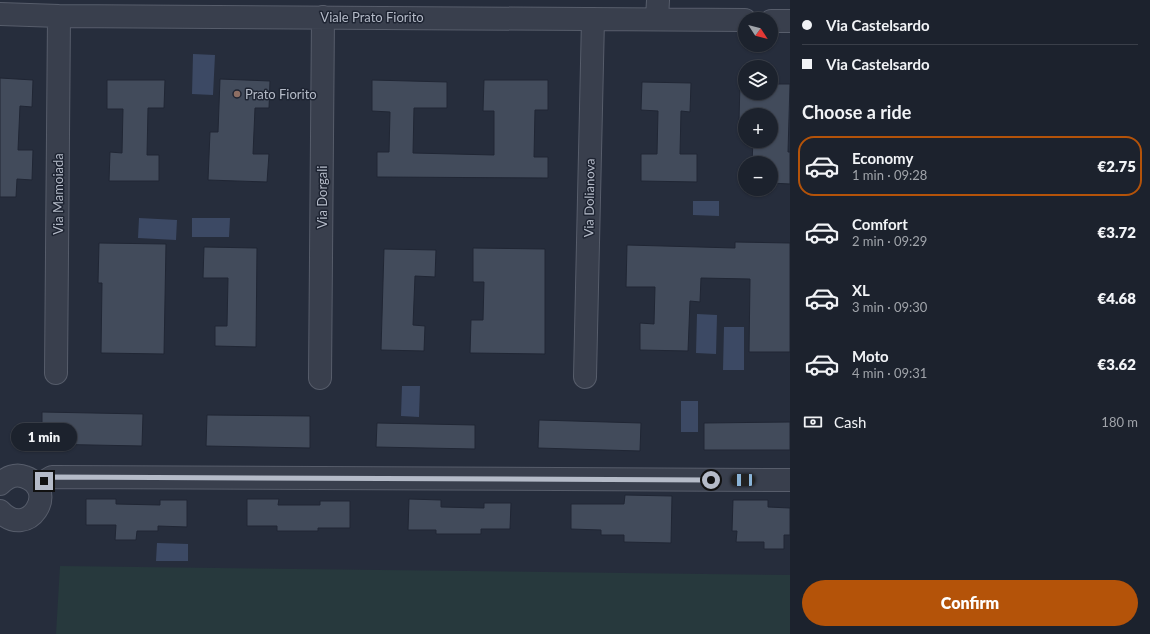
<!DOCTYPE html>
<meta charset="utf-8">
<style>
:root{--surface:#1c222d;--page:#292f39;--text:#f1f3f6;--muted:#a0a4aa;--line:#3a3f49;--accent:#b45309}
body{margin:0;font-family:Lato,sans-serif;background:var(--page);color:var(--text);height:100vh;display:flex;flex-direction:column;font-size:15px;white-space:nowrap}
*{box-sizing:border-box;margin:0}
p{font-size:13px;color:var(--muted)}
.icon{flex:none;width:22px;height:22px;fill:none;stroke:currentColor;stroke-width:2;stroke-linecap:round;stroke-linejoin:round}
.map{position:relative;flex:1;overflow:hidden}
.drawer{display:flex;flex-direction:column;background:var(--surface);width:360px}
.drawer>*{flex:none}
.guide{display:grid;align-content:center;height:88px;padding:0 12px;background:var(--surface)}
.needle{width:26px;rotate:126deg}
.fabs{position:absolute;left:738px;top:12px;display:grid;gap:8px}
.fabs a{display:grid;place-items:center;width:40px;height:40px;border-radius:50%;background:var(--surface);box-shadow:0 1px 3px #0004,0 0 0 1px var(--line);font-size:20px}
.end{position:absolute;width:18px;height:18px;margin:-9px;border:5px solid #b5bbc8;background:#111;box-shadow:0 0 0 2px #111}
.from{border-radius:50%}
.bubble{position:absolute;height:28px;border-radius:14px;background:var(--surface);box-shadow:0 1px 3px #0004,0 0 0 1px var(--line);font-size:13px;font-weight:800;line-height:28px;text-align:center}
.car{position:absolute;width:12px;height:24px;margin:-12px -6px;border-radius:5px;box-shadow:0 0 3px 1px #0007;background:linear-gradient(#222 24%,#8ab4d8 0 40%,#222 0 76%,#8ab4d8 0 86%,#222 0)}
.guide b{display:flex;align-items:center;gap:14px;height:38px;font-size:15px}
.guide b+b{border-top:1px solid var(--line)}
.guide i{width:10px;height:10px;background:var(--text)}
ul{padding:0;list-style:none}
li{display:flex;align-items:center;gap:12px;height:60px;margin:0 8px 6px;padding:0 4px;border:2px solid transparent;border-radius:16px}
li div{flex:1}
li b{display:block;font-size:15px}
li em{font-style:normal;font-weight:800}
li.on{border-color:var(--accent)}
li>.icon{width:36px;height:36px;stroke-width:1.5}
h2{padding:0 12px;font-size:18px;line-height:48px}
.pay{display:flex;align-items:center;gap:10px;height:44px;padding:0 12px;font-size:15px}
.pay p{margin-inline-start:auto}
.cta{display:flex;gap:8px;margin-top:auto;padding:8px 12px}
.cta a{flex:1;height:46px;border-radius:24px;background:var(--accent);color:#fff;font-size:16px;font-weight:800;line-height:46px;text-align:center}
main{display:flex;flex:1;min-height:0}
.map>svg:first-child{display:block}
.green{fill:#27393d}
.water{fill:#3c4964}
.building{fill:#424b5b;stroke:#202634}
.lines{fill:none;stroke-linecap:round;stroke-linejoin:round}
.minor-casing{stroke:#575d6b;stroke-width:24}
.minor{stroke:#393f4d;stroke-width:22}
.route{stroke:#b5bbc8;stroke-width:5}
.education-dot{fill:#8d6e63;stroke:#1e2432;stroke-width:1.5}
.labels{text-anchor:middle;stroke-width:3;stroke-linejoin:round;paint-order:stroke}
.street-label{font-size:13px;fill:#b5bbc8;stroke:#1e2432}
.poi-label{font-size:13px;fill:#b5bbc8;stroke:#1e2432;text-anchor:start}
</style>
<main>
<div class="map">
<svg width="790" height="634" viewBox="0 0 790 634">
<rect width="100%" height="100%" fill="#262d3c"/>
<path class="green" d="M60,566L790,575V634H56Z"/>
<path class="water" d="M193,54L215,55L213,95L192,94Z
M693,201H719V216L693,215Z
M139,218L177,220L176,240L138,238Z
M192,218H230L229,237H192Z
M697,314L717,315L716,354L696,353Z
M724,327H744V370H723Z
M402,386H420L419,417L401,416Z
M681,401H698V432H681Z
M157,543L188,544V561H156Z"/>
<path class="building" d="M0,78L33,80L32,107L20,106L18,150H33L32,180L17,179L16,197H0Z
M220,79L270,81L269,108H255L253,154H269L267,182L208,180L210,132H218Z
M107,80H165L164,108H148L147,155H159V181H109L110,152L122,153L123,109H107Z
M372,80L447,82V108H414L413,153L494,155V111H483L484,80H548V110H535L534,157H548V178L377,177V152H389L390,112L372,111Z
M642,82L691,83L690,112L681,111L680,154H697V182L641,181V154H657L658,111L641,110Z
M740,83H745V93H771V84H790L788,152H790V184L771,183V163H752L753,141H771V115H745V121L739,120Z
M735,242L790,243V352H749L750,279L701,278L700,302L690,301L688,351L640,350V323L654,324L655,287H626L627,245L735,248Z
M99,243L166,244L164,354L101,353L102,283H98Z
M204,247L257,248L256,347L215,346V326H227L228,278H203Z
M473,248L545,249V354L470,353L471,320H483L484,282H473Z
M384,249L436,250L435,277L415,276L413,325L425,326L424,351L381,350Z
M42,412L143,414L142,446L42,444Z
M207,415L310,416V448L206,446Z
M539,420L641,423L640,451L538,448Z
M790,422V450H704V423Z
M377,423L475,425V449L376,447Z
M625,495L672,496L671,543L624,542V535H601V530L571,529V504H624Z
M86,499H116V504L160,505V500H187V527L158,526V531H137L136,540H115L116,525H86Z
M247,499H279L278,505H320V501H350V528H318V531H277V526H247Z
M409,499L441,500V507L484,508V503H511L510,529H481V534H436V530H408Z
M733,500H768V507L790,508V535H784V549H764V542H736L737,531H732Z"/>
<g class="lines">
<defs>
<path id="minor" d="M0,14L59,16L745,20
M657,19L658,0
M771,21H790
M56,373L59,16
M585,377L593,19
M320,378L323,17
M0,484C7,477 16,473 25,477C60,490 28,541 0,511
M37,486L52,477L790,480"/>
</defs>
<use href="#minor" class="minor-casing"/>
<use href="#minor" class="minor"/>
</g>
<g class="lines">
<path class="route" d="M44,481L52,477L711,480"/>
</g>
<circle class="education-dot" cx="237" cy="94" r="4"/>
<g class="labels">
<g class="street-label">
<text x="372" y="22">Viale Prato Fiorito</text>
<text transform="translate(58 194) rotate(-90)" y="5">Via Mamoiada</text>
<text transform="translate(322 197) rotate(-90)" y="5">Via Dorgali</text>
<text transform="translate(589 198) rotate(-89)" y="5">Via Dolianova</text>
</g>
<g class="poi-label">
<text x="245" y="99">Prato Fiorito</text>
</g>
</g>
</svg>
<div class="fabs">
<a><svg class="needle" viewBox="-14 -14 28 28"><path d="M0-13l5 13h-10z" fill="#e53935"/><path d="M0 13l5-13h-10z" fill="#a0a4aa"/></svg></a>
<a><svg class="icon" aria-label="layers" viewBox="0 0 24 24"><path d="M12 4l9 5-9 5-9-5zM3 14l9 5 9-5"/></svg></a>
<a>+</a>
<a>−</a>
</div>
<i class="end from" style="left:711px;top:480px"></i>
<i class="end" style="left:44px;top:481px"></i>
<div class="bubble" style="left:11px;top:423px;width:66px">1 min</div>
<i class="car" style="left:743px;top:480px;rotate:270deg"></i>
</div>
<section class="drawer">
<div class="guide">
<b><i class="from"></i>Via Castelsardo</b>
<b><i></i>Via Castelsardo</b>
</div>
<h2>Choose a ride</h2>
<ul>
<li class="on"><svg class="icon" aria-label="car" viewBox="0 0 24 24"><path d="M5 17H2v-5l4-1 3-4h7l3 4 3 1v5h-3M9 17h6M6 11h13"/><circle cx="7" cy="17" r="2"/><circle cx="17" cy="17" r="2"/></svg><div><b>Economy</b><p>1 min · 09:28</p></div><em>€2.75</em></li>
<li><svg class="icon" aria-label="car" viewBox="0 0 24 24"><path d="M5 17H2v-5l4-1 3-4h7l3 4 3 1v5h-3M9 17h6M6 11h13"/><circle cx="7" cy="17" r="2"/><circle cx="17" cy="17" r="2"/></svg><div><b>Comfort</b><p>2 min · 09:29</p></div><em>€3.72</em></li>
<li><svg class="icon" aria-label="car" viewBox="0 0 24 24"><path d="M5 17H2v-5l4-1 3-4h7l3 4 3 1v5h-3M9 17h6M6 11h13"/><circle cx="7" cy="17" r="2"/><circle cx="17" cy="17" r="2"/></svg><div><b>XL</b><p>3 min · 09:30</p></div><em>€4.68</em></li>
<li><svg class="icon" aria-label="car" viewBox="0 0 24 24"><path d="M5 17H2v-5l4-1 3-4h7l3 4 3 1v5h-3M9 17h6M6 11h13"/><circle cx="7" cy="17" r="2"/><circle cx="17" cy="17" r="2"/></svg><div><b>Moto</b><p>4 min · 09:31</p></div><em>€3.62</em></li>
</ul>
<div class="pay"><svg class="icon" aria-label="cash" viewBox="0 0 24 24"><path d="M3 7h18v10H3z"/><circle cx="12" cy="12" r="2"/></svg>Cash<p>180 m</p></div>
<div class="cta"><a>Confirm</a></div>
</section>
</main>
